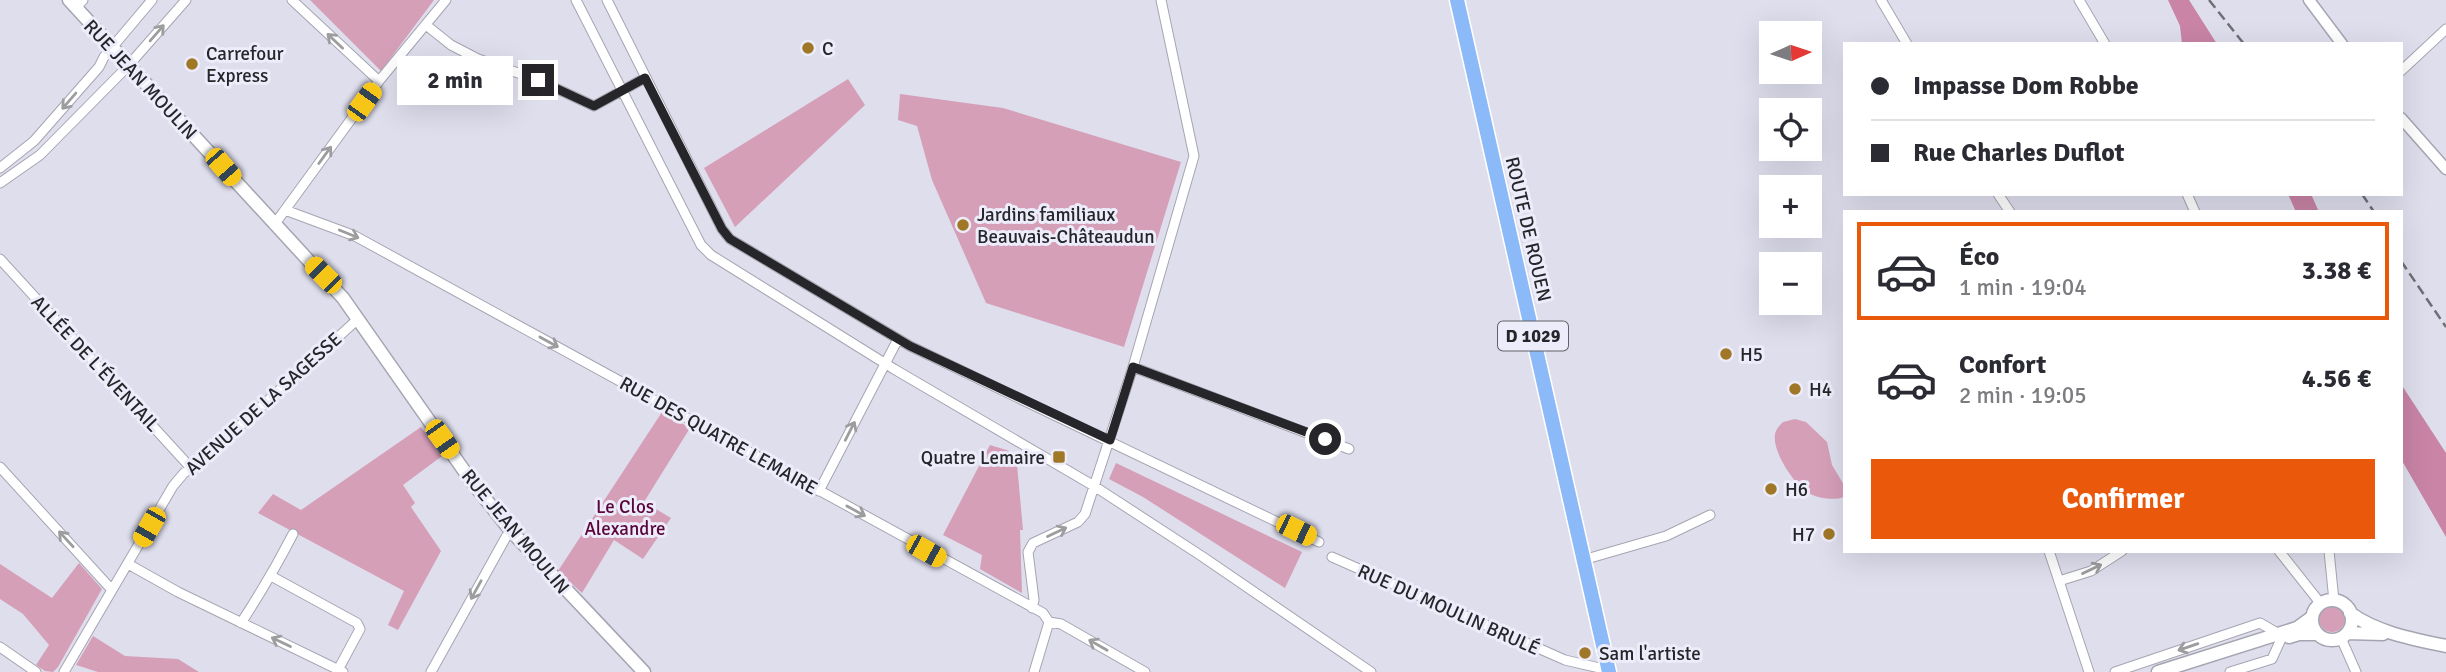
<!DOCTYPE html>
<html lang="fr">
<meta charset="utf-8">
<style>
:root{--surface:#fff;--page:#f7f7f7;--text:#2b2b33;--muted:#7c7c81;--line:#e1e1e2;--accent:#ea580c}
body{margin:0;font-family:Signika,sans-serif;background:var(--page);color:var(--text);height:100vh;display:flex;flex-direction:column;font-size:26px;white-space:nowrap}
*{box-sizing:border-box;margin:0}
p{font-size:23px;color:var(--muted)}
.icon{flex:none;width:38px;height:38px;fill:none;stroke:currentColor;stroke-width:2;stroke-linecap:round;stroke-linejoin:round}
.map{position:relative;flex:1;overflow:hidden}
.sheet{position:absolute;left:1843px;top:210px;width:560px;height:343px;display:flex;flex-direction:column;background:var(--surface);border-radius:0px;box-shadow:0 7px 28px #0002}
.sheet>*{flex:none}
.hud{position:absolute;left:1843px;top:42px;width:560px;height:154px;border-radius:0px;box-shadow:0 7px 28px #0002;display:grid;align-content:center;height:154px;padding:0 28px;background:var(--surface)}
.needle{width:46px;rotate:87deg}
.fabs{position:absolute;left:1759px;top:21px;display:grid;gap:14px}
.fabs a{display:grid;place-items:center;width:63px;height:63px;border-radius:0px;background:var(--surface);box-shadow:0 7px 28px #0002;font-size:35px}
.end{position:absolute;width:32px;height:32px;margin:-16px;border:9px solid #25252a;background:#fff;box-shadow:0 0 0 4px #fff}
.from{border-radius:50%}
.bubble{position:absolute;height:49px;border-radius:0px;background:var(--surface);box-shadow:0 7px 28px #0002;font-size:23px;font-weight:700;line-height:49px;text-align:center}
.car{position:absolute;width:21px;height:42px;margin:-21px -10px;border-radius:9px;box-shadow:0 0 5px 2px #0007;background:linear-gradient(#f5c518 24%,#345 0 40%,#f5c518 0 76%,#345 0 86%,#f5c518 0)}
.hud b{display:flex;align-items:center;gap:24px;height:66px;font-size:26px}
.hud b+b{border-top:2px solid var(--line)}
.hud i{width:18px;height:18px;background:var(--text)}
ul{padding:12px 0 0;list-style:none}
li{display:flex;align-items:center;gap:21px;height:98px;margin:0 14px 10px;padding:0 14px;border:4px solid transparent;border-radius:0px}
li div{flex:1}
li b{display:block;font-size:26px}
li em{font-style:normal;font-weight:700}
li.current{border-color:var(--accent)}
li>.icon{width:63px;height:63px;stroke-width:1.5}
.primary-button{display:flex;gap:14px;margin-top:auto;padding:14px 28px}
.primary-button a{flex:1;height:80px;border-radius:0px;background:var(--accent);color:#fff;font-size:28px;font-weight:700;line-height:80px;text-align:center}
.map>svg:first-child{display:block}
.green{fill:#d59fb8}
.forest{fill:#c984a6}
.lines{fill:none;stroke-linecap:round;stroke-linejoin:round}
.minor-casing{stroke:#a5a5b2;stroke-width:11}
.tertiary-casing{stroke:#a5a5b2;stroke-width:13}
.secondary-casing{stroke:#a5a5b2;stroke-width:15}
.primary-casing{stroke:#fff;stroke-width:17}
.minor{stroke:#fff;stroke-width:9}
.tertiary{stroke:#fff;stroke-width:10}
.secondary{stroke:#fff;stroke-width:12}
.primary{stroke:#8cb9f7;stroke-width:14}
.rail{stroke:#6f6f78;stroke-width:2.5;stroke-dasharray:10 5;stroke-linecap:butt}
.oneway{stroke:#9d9d9f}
.route{stroke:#25252a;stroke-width:9}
.poi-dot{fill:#a07726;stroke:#ececfa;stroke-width:2.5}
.labels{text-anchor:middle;stroke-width:6;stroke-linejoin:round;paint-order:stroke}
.shield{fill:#ececfa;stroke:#616168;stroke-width:2}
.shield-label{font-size:18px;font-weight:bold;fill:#25252a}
.poi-label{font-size:19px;fill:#25252a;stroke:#ececfa;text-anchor:start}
.street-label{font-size:19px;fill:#25252a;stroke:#ececfa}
.park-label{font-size:19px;fill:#5b063b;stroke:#ececfa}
</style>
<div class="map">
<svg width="2446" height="672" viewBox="0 0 2446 672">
<rect width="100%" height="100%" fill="#dfdeed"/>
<path class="green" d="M310,0H434L381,71Z
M848,79L865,105L735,227L704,168Z
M900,94L1003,108L1181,162L1124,347L986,303L932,180L917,126L898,120Z
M662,412L690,428L644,502L671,518L643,559L614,540L582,593L558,571Z
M1795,419L1806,422L1827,442L1832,465L1844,485V497C1834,501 1815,498 1807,492C1793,483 1769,447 1776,431C1778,427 1780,425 1783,422Z
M421,427L442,456L403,485L415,503L411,507L441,551L398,630L388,625L404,591L258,513L273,494L301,510Z
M990,445L1016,453L1023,530H1020L1022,593L980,569L982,555L943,535Z
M1116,463L1302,552L1285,588L1143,497L1109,479Z
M79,563L102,589L58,667L53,672L45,671L36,665L49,645L23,614L0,599V564L52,598Z
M2319 619a13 13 0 1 1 26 0a13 13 0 1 1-26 0Z
M93,636L125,656L178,659L199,672H98L76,665Z"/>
<path class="forest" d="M2168,0H2189L2217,44H2182L2180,26Z
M2288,194H2311L2319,212H2296Z
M2401,384L2446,453V537L2401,459Z"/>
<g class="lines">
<defs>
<path id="minor" d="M292,0L379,81
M576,0L701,245L711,255L894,369L1094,486L1203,557L1371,672
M607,0L722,229L730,239L910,346L1319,542
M1881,0L1907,44
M2079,0L2105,44
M76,8L83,0
M426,25L451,45L478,59L538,80L594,106L645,78
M2401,71L2446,29
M0,168L34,141L99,67L104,57L152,0
M0,183L40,155L128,66L186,0
M1998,194L2010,212
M2187,194L2195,212
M285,210L355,236L1043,613L1049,622L1061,624L1145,672
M274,225L379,81L446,0
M0,259L191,468
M1133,367L1349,449
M0,467L112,590
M819,491L898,339
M2049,551L2089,672
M2279,551L2321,604
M2329,551L2334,601
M1332,557L1565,660L1608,670
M1583,560L1666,536L1710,515
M128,564L178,592L343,672
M271,576L357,623L360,629L338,670
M2059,581L2091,571L2122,551
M1032,608L1034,600L1028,552L1033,543L1078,522L1085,514L1133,367L1194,156L1161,0
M241,623C260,594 277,565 293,534
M2341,638L2356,672
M0,647L36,672
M64,672L173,486L184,473L201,461L358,319
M431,672L506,537L511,531
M1034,672L1049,622
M2115,672L2260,623L2279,634
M2230,672L2272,659L2281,639"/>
<path id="tertiary" d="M2309,0L2342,44
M2401,118L2446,169"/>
<path id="secondary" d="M69,0L343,298L472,482L511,531L644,672
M2312 620a20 20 0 1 1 40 0a20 20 0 1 1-40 0Z
M2350,613C2378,633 2413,639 2446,646
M2347,633L2383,634
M2289,637L2299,634H2317
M2158,672L2297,628L2312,617"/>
<path id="primary" d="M1457,0L1609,672"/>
</defs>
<use href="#minor" class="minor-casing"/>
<use href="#tertiary" class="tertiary-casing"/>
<use href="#secondary" class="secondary-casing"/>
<use href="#primary" class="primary-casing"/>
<use href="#minor" class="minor"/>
<use href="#tertiary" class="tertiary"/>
<use href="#secondary" class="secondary"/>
<use href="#primary" class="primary"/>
<path class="rail" d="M2209,0L2244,44
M2362,194L2374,212
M2401,261L2446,327"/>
</g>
<defs><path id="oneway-shaft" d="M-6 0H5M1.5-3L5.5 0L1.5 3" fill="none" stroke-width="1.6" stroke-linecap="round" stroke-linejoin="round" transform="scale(1.75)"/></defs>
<g class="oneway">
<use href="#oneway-shaft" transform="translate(157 33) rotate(-49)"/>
<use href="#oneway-shaft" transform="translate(335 41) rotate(-137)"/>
<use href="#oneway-shaft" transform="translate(69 101) rotate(131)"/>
<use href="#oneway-shaft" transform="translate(325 155) rotate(-54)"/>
<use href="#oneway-shaft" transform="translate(349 234) rotate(22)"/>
<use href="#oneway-shaft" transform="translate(549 342) rotate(29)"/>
<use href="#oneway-shaft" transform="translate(850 431) rotate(-63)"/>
<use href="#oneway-shaft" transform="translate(856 511) rotate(29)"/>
<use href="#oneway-shaft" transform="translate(1057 532) rotate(-25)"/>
<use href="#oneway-shaft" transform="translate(66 539) rotate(-133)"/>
<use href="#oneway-shaft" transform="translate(2092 569) rotate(-26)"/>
<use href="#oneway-shaft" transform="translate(476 590) rotate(119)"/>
<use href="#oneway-shaft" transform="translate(281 642) rotate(-154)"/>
<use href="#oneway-shaft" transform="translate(1098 645) rotate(-150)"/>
<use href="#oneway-shaft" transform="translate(2188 647) rotate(161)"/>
</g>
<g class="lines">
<path class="route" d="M538,80L594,106L645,78L722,229L730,239L910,346L1110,440L1133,367L1325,439"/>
</g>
<g class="poi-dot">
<circle cx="808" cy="48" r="7"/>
<circle cx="192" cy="64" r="7"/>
<circle cx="963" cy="225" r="7"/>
<circle cx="1726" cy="354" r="7"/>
<circle cx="1795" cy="389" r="7"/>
<rect x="1052" y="450" width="14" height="14" rx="3.5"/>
<circle cx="1771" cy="489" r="7"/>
<circle cx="1829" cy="534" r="7"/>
<circle cx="1585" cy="653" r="7"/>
</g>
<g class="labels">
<rect class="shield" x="1498" y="321.5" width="70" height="29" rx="5"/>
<g class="shield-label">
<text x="1533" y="342">D 1029</text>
</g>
<g class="poi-label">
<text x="822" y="55">C</text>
<text x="206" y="60">Carrefour<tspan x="206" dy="22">Express</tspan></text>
<text x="977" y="221">Jardins familiaux<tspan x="977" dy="22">Beauvais-Châteaudun</tspan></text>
<text x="1740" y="361">H5</text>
<text x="1809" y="396">H4</text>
<text x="1045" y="464" text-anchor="end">Quatre Lemaire</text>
<text x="1785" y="496">H6</text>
<text x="1815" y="541" text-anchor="end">H7</text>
<text x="1599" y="660">Sam l'artiste</text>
</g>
<g class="street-label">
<text transform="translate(141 79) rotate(47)" y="7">RUE JEAN MOULIN</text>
<text transform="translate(1529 229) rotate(77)" y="7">ROUTE DE ROUEN</text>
<text transform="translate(96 363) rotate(47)" y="7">ALLÉE DE L'ÉVENTAIL</text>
<text transform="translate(263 403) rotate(-42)" y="7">AVENUE DE LA SAGESSE</text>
<text transform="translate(719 435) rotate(29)" y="7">RUE DES QUATRE LEMAIRE</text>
<text transform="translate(516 531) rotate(50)" y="7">RUE JEAN MOULIN</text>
<text transform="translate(1449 609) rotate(24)" y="7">RUE DU MOULIN BRULÉ</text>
</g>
<g class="park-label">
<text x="625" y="513">Le Clos<tspan x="625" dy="22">Alexandre</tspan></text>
</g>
</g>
</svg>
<div class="fabs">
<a><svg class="needle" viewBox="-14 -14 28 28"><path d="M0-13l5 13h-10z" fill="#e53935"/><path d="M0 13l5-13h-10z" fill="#7c7c81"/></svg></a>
<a><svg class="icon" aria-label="locate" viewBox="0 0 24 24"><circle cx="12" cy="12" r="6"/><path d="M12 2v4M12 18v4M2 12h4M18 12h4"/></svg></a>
<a>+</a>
<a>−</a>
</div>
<i class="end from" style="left:1325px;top:439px"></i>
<i class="end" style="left:538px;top:80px"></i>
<div class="bubble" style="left:397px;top:56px;width:116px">2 min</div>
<i class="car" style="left:364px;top:102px;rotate:36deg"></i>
<i class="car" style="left:223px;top:167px;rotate:139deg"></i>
<i class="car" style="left:323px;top:275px;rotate:315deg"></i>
<i class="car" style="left:442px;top:439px;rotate:145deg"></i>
<i class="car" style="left:149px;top:527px;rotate:210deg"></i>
<i class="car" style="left:1296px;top:530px;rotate:116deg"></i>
<i class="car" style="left:926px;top:551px;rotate:119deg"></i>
<div class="hud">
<b><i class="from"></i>Impasse Dom Robbe</b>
<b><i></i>Rue Charles Duflot</b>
</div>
<section class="sheet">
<ul>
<li class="current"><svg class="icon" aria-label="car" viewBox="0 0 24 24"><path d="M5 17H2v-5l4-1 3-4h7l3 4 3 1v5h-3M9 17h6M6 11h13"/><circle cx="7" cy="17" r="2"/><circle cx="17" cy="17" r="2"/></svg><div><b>Éco</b><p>1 min · 19:04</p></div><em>3.38 €</em></li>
<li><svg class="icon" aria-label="car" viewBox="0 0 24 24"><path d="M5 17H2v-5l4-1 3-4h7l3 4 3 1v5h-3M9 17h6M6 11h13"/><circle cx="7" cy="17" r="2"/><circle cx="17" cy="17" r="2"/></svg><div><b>Confort</b><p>2 min · 19:05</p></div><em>4.56 €</em></li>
</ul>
<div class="primary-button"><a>Confirmer</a></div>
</section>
</div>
